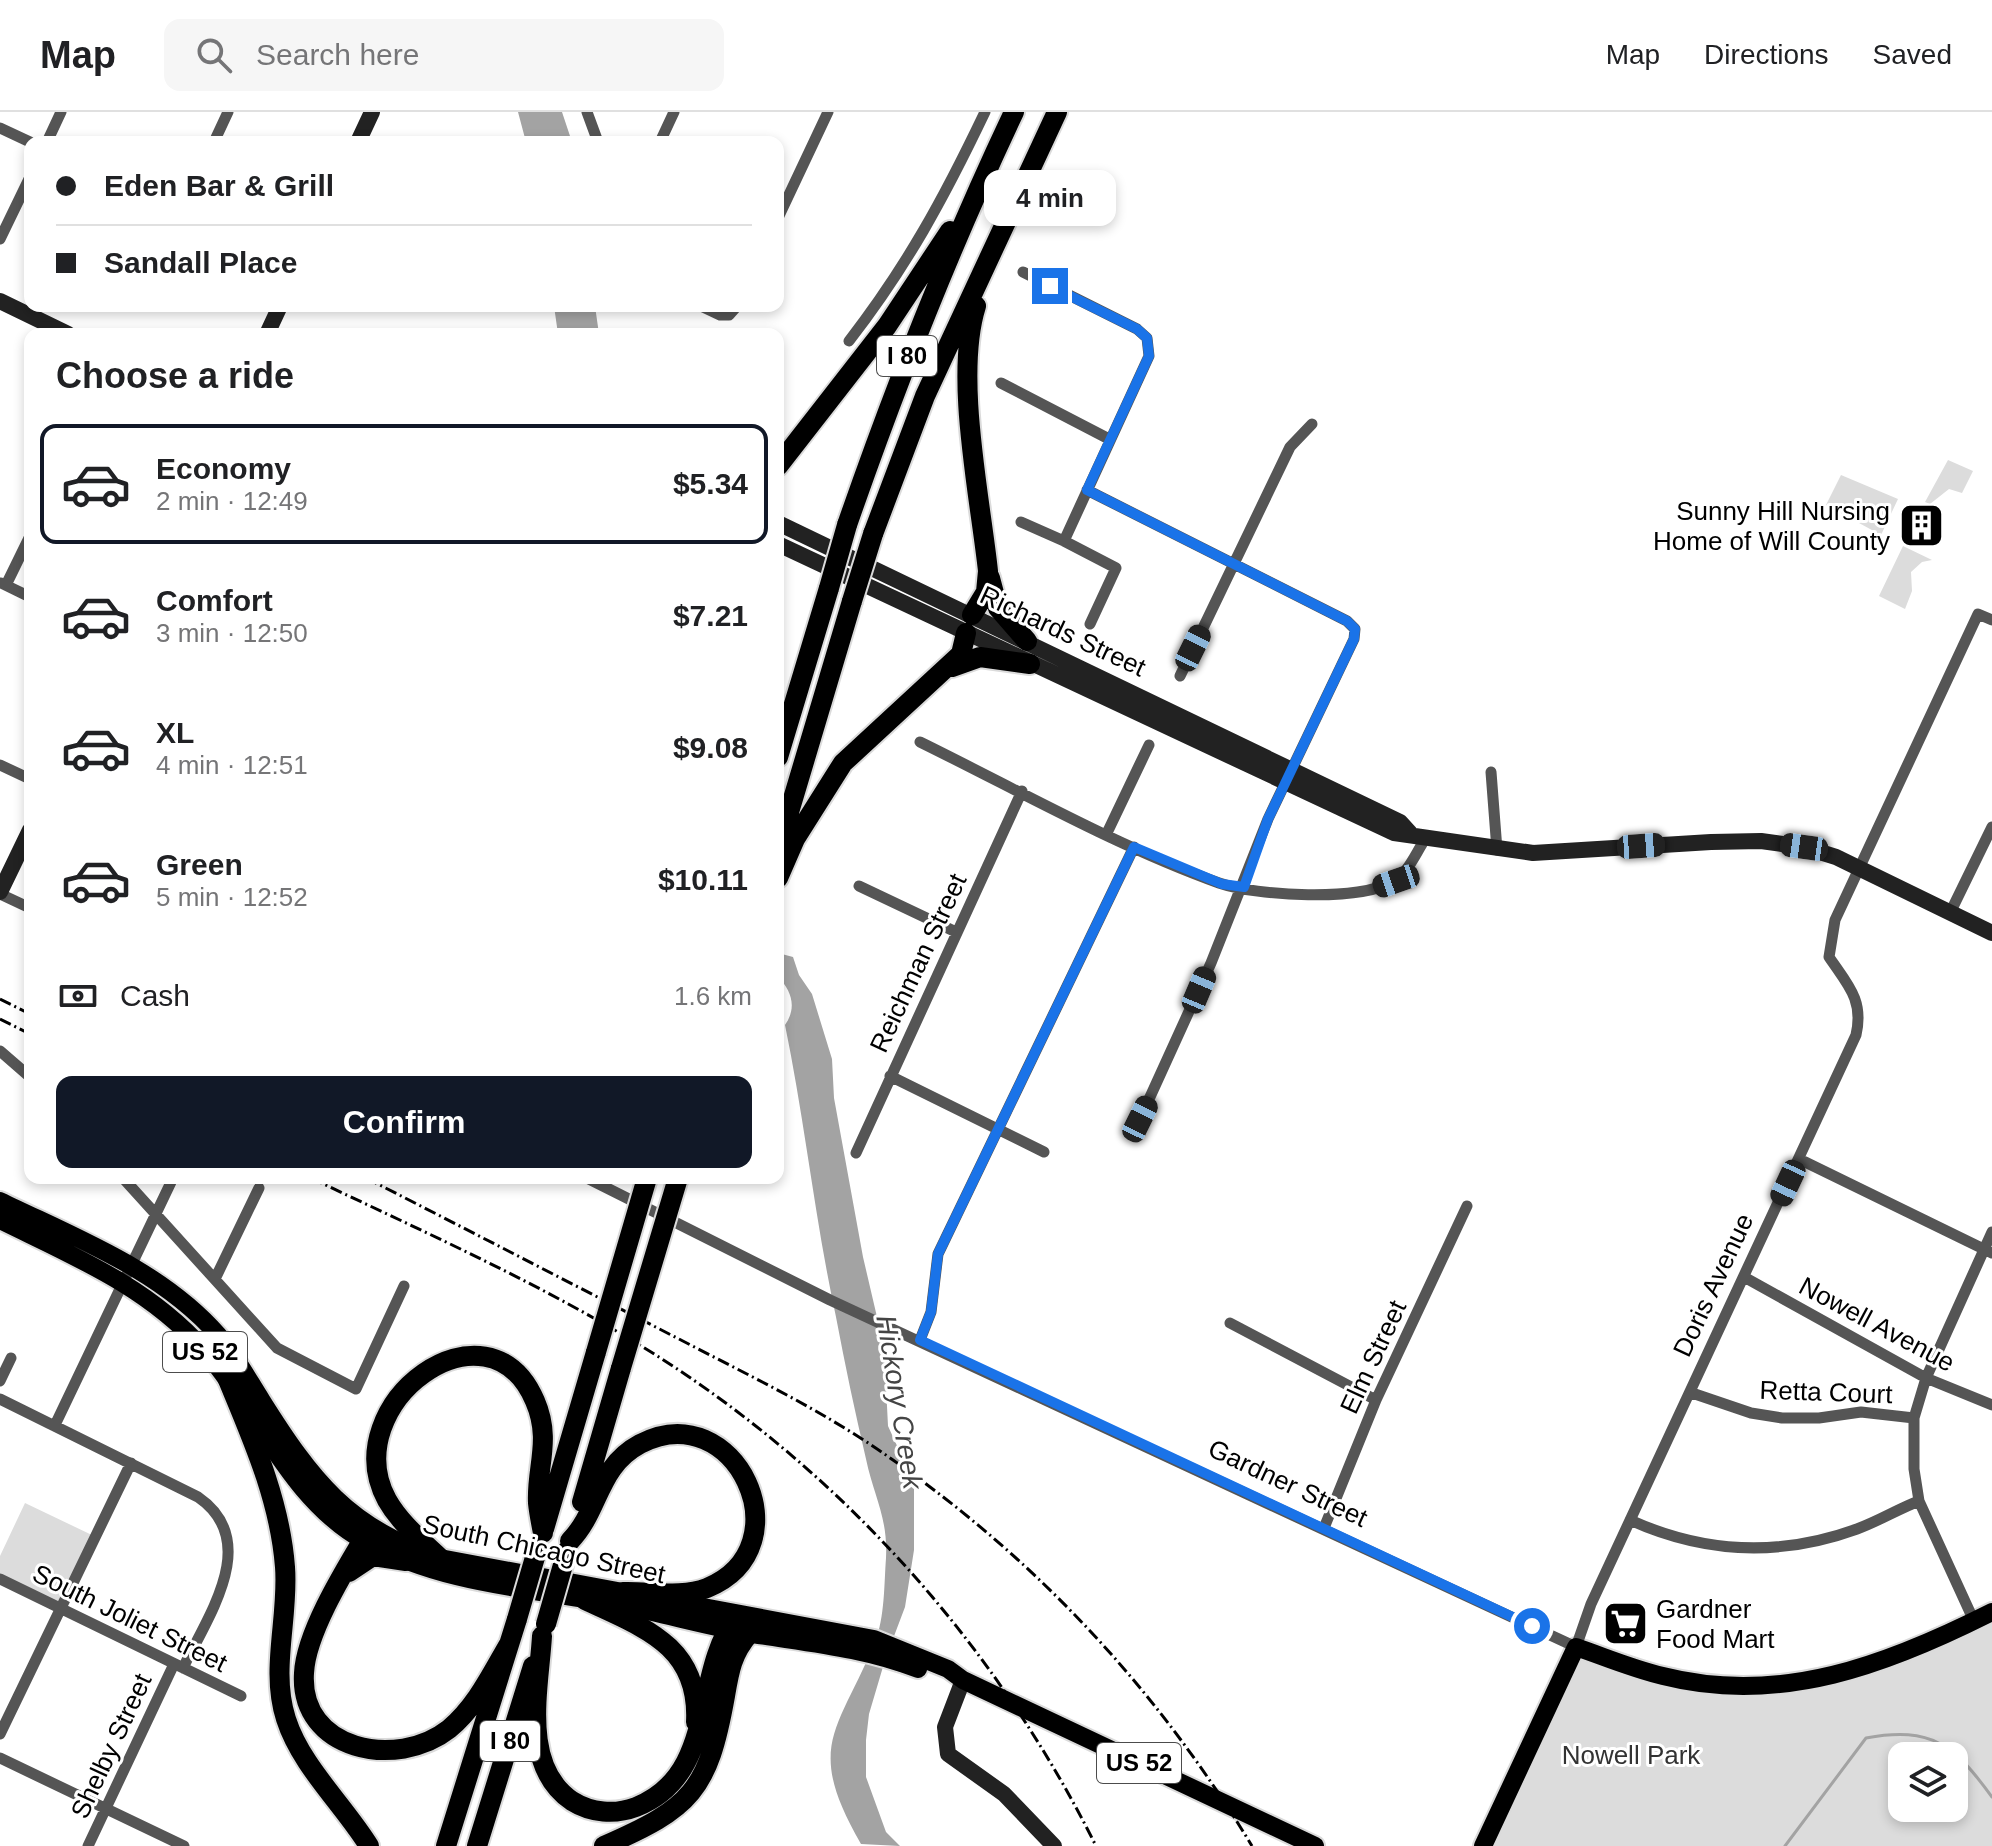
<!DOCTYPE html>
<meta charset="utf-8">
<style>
:root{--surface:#fff;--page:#f6f6f6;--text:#202124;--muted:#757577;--line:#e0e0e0;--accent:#111827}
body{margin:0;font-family:Helvetica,sans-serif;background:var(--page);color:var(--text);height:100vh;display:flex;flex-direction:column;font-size:30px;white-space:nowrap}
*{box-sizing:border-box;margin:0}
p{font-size:26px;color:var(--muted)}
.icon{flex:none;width:44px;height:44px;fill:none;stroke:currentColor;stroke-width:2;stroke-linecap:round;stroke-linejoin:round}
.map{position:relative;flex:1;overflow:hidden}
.panel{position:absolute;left:24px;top:216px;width:760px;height:856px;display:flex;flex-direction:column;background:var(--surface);border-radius:16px;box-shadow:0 4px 12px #0003}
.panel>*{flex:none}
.banner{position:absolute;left:24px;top:24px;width:760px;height:176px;border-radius:16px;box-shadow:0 4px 12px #0003;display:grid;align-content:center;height:176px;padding:0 32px;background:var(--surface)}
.buttons{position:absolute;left:1888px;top:1630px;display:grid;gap:16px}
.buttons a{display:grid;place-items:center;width:80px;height:80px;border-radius:16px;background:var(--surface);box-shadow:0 4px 12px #0003;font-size:40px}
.end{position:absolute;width:36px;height:36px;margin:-18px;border:10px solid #1a73e8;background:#fff;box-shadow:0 0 0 4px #fff}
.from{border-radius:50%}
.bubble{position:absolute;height:56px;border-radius:16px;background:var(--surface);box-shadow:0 4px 12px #0003;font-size:26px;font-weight:800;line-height:56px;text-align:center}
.car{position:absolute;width:24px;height:48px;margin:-24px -12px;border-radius:10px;box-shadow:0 0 6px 2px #0007;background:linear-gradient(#222 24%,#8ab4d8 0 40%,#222 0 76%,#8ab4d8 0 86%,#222 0)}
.banner b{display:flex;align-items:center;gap:28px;height:76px;font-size:30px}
.banner b+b{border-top:2px solid var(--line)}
.banner i{width:20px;height:20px;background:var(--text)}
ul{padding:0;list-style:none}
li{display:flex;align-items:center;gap:24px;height:120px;margin:0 16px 12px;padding:0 16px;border:4px solid transparent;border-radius:16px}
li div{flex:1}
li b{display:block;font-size:30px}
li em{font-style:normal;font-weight:800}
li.active{border-color:var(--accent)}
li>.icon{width:72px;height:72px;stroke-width:1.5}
h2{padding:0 32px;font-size:36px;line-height:96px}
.pay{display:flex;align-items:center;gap:20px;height:88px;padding:0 32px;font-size:30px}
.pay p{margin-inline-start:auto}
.cta{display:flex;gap:16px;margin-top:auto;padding:16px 32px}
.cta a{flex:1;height:92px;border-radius:16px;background:var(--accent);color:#fff;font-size:32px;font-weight:800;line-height:92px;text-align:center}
header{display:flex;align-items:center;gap:48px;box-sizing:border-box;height:112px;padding:0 40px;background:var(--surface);border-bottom:2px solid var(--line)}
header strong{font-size:38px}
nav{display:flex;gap:44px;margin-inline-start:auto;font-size:28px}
.search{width:560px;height:72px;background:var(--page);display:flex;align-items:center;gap:20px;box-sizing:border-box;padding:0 28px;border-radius:16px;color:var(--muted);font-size:30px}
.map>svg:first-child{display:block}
.green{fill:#dcdcdc;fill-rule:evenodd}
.water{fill:#a3a3a3}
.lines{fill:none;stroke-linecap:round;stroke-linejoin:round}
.stream{stroke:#a3a3a3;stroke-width:3}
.primary-casing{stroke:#dbdbdb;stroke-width:22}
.highway-casing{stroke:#dbdbdb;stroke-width:24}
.street{stroke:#555;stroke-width:11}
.secondary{stroke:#222;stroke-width:16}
.primary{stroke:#000;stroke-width:18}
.highway{stroke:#000;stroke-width:20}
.rail{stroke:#000;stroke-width:3;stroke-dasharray:12 4 2 4;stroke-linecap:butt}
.highway-bridge-casing{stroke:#dbdbdb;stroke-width:24;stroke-linecap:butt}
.highway-bridge{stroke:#000;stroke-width:20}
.route{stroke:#1a73e8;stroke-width:10}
.labels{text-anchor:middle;stroke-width:6;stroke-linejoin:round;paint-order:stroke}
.shield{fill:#fff;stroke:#4c4c4c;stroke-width:2}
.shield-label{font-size:24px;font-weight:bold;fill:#000}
.poi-label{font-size:26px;fill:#000;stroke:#fff;text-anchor:end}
.street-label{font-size:26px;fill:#000;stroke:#fff}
.park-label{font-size:26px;fill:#333;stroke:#fff}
.water-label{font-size:28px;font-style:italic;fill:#444;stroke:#fff}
</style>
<header>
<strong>Map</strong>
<div class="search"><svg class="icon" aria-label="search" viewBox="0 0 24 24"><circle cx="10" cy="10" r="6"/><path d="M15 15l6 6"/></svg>Search here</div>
<nav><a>Map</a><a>Directions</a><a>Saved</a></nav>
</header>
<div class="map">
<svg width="1992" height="1734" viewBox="0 0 1992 1734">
<rect width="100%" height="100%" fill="#fff"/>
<path class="green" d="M1948,348L1973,359L1962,381L1949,377L1930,392L1925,390Z
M1841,363L1898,387L1881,423L1826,393Z
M1903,434L1932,448L1922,450L1911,460L1912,479L1905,497L1879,484Z
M25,1391L94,1424L60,1495L0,1466V1444Z
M1992,1495V1734H1488L1583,1532L1670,1561L1772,1568L1820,1561L1912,1535ZM1902,1644H1954V1696H1902Z"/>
<path class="water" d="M518,0H562L572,30H526Z
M554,194H595L599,222H558Z
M778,841L793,845L799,863L812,882L832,947L834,986L863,1145L884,1235L888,1314L914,1371V1438L905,1495L885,1548L869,1602L866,1628V1665L886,1720L900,1734L861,1732C804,1633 838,1620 875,1530C885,1505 884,1472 886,1446C888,1405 874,1385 866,1347C855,1300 845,1253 836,1205C815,1108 805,1010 785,913C797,896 792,879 778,865Z"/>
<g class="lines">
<path class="stream" d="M1785,1734L1866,1626C1932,1614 1954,1633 1992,1685"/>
<defs>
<path id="primary" d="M0,1089C76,1126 161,1158 218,1223C235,1243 248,1267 262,1289C311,1367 349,1417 440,1446L874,1527L948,1557L963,1568L1315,1734
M0,1108C73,1144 147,1174 203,1237C257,1298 290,1389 366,1430C447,1474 534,1476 623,1494C666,1502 709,1515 753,1522C809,1531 865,1536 918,1557
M1483,1734L1576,1535C1605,1545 1633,1557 1663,1564C1781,1594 1889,1552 1992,1500"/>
<path id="highway" d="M778,354L887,214L950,119
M847,413C896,272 950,135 1014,0
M873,422L925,284L1057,0
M990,466L998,496L1027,529
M972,503L986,480L988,459C980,384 954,264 976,194
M952,555L980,545L1030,552
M778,645L829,476
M778,737L852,489
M778,766L795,727L843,651L961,542L966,521
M228,1268C253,1328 280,1389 285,1455C289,1505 270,1558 286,1607C301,1654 343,1692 369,1734
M582,1390L621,1256
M370,1416C348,1453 306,1519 304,1561C299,1639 397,1658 449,1617C476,1595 492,1561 509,1532
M544,1417L596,1240
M570,1429C600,1398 597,1355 640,1332C735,1282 807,1435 707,1476C682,1486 649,1479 623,1480
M440,1446C421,1428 400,1411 387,1388C335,1292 488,1179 535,1289C552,1328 536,1356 538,1391C539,1401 541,1411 543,1421
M349,1460L373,1444L406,1449
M585,1488C642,1515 700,1533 696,1610
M542,1524C539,1576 520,1654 572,1689C591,1701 615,1703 636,1695C719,1662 691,1563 737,1504
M446,1734L517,1507
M477,1734L533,1554
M604,1734C691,1696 708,1679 725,1584C729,1560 732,1541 749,1522"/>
</defs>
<use href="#primary" class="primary-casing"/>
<use href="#highway" class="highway-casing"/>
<path class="street" d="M587,0L598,30
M0,16L30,30
M47,30L61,0
M214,30L228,0
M660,30L674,0
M778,106L828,0
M0,127L30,65
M1023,160L1137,217L1147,226L1149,244L1064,429L1116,456L1090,512
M701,194L720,203H729L737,194
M849,229C907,154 944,86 985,0
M1001,271L1109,327
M1087,378L1347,509L1355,517L1354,527L1268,707L1211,851L1140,1007
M1021,410L1064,429
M1,471L30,485
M6,473L30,424
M1180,564L1290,335L1312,312
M920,630C1018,678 1116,734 1219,771C1257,784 1360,790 1394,769C1408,761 1418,738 1426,725
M0,653L30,667
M1491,660L1497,738
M1107,721L1149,633
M859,774L956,820
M0,782L30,796
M1950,801L1992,715
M0,939L30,965
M890,964L1044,1040
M856,1041L1022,679
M1799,1047L1992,1141
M123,1066L277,1236L356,1277L404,1174
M587,1066L830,1188L1576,1535L1591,1492L1856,923C1864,888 1848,873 1829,845L1835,808L1978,502L1992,508
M1744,1165L1926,1266L1992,1293
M215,1167L259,1076
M1230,1211L1376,1288
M920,1228L931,1200L938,1142L1134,735
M0,1269L11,1246
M1692,1281L1751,1301L1782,1306H1819L1861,1300L1914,1306
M0,1287L198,1385C262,1429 208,1504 183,1556
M55,1313L173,1066
M1630,1408C1705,1442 1780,1445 1857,1417C1879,1409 1898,1397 1919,1389
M1324,1416L1376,1288L1467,1094
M0,1467L241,1584
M1974,1509L1919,1389L1914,1357V1306L1926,1266L1992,1120
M0,1622L131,1351
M0,1646L184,1734
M88,1734L174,1552"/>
<path class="secondary" d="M358,30L372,0
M0,189L68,222
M267,222L280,194
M778,411L1400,710L1410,721
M778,432L1394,721L1533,741L1711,730L1761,729L1804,735L1836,745L1992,821
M0,780L30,718
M963,1568L945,1615L948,1642L1004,1682L1054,1734"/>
<use href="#primary" class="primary"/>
<use href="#highway" class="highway"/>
<path class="rail" d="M0,887L30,902
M0,907L30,922
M311,1066C426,1121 544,1173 651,1240C842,1360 996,1533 1096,1734
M366,1066C470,1119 574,1173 677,1226C750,1264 826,1300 893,1348C1040,1451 1159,1580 1252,1734"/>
<defs>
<path id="highway-bridge" d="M829,476L847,413
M852,489L873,422
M596,1240L647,1066
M621,1256L678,1066
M517,1507L538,1435
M546,1512L567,1439"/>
</defs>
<use href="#highway-bridge" class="highway-bridge-casing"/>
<use href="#highway-bridge" class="highway-bridge"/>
</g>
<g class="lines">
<path class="route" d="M1050,174L1137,217L1147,226L1149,244L1087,378L1347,509L1355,517L1354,527L1268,707L1244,775L1222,772L1134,735L938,1142L931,1200L920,1228L1532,1514"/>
</g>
<defs>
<symbol id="building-square" viewBox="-11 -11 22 22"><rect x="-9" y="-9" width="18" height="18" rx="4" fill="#000" stroke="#fff"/><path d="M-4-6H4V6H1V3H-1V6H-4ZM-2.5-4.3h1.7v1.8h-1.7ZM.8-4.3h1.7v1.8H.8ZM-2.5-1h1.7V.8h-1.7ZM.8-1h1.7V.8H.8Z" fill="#fff"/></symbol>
<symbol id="supermarket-square" viewBox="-11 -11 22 22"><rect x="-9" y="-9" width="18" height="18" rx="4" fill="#000" stroke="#fff"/><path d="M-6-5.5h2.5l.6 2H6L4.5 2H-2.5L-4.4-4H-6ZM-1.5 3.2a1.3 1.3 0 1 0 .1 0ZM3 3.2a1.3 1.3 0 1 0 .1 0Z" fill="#fff"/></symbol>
</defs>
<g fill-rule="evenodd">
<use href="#building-square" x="1896" y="388" width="51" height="51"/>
<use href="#supermarket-square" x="1600" y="1486" width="51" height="51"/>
</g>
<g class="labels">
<g class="shield">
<rect x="877" y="224" width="60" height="40" rx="6"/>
<rect x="163" y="1220" width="84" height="40" rx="6"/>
<rect x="480" y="1609" width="60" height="40" rx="6"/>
<rect x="1097" y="1631" width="84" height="40" rx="6"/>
</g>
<g class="shield-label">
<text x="907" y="252">I 80</text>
<text x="205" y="1248">US 52</text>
<text x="510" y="1637">I 80</text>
<text x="1139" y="1659">US 52</text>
</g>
<g class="poi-label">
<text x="1890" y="408">Sunny Hill Nursing<tspan x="1890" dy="30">Home of Will County</tspan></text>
<text x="1656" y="1506" text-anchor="start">Gardner<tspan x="1656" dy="30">Food Mart</tspan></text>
</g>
<g class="street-label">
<text transform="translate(1063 519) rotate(25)" y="9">Richards Street</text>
<text transform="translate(918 851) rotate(-65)" y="9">Reichman Street</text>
<text transform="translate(1713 1173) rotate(-65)" y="9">Doris Avenue</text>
<text transform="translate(1877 1212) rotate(28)" y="9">Nowell Avenue</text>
<text transform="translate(1373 1245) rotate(-65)" y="9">Elm Street</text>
<text transform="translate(1826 1280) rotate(2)" y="9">Retta Court</text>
<text transform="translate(1288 1371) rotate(25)" y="9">Gardner Street</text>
<text transform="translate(544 1437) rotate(12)" y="9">South Chicago Street</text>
<text transform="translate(130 1506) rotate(26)" y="9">South Joliet Street</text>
<text transform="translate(111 1634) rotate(-65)" y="9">Shelby Street</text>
</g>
<g class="park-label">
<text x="1631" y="1652">Nowell Park</text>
</g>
<g class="water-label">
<text transform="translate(900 1290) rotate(81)" y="10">Hickory Creek</text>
</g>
</g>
</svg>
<div class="buttons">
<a><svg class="icon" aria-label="layers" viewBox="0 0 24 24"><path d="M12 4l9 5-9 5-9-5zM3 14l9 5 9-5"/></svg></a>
</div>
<i class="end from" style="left:1532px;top:1514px"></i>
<i class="end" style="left:1050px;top:174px"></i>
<div class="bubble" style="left:984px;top:58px;width:132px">4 min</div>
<i class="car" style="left:1193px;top:536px;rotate:26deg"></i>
<i class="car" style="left:1641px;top:734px;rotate:86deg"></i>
<i class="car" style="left:1804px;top:735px;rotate:278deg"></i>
<i class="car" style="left:1396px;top:769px;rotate:251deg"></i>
<i class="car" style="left:1199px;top:878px;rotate:23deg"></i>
<i class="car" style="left:1140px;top:1007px;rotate:26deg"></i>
<i class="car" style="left:1788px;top:1071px;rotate:205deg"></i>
<div class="banner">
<b><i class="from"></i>Eden Bar &amp; Grill</b>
<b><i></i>Sandall Place</b>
</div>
<section class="panel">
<h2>Choose a ride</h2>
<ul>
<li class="active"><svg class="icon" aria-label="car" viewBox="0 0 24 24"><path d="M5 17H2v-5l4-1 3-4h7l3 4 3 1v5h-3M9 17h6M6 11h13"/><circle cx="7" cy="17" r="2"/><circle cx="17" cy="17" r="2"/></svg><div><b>Economy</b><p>2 min · 12:49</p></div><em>$5.34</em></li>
<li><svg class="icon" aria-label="car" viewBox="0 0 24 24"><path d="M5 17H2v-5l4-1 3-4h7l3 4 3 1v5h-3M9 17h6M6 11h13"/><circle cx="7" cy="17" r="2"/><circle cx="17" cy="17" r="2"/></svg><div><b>Comfort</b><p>3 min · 12:50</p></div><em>$7.21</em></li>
<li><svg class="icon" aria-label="car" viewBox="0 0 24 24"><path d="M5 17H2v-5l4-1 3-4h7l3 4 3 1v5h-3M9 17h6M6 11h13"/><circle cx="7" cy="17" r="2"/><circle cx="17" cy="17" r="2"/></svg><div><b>XL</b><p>4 min · 12:51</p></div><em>$9.08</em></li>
<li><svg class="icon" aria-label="car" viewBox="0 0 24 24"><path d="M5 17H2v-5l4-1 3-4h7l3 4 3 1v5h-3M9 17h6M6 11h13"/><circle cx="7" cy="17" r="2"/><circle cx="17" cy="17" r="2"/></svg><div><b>Green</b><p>5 min · 12:52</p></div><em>$10.11</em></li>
</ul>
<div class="pay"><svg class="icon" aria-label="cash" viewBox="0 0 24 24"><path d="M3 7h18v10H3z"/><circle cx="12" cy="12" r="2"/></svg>Cash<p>1.6 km</p></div>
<div class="cta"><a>Confirm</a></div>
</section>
</div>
